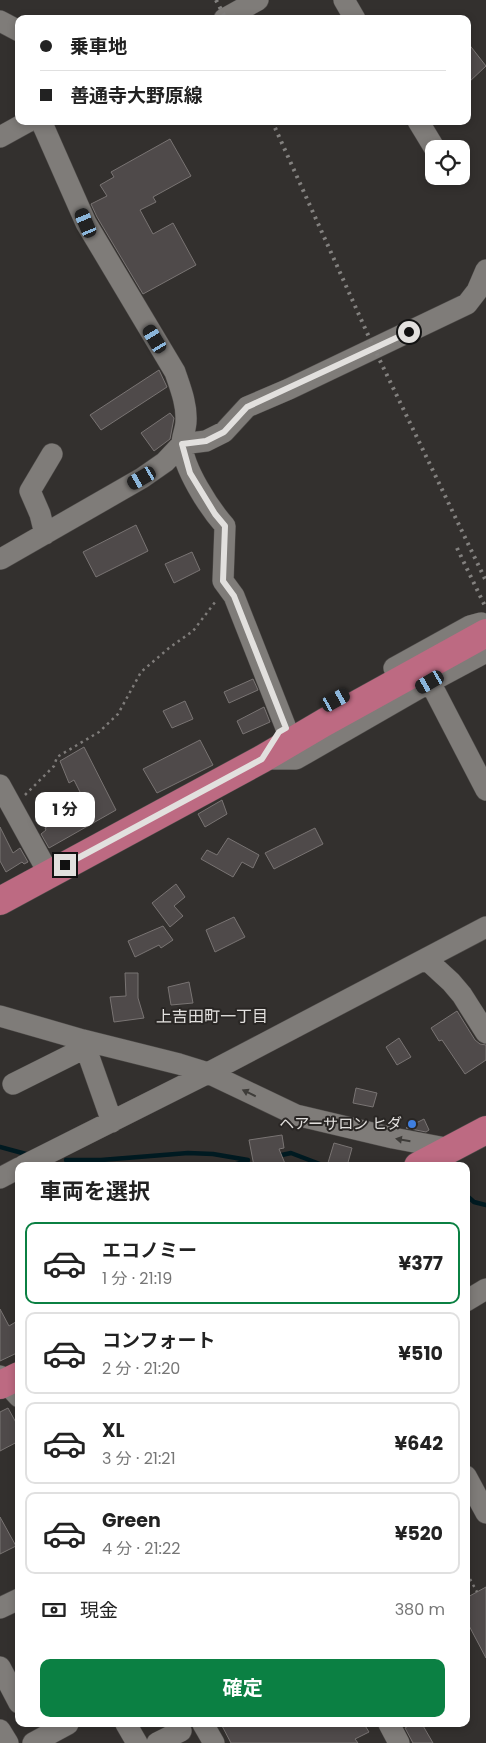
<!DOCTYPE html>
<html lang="ja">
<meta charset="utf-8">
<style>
:root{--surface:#fff;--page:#f2f2f2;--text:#222;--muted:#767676;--line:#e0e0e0;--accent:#0b8043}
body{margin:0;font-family:Poppins,"Noto Sans JP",sans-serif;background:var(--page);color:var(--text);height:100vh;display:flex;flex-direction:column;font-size:19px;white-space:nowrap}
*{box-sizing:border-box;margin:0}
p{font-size:16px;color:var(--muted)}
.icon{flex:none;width:28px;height:28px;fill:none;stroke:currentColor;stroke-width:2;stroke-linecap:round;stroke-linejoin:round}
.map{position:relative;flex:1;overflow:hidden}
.side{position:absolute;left:15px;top:1162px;width:455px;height:565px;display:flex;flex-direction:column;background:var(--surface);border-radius:10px;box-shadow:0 2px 8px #0003}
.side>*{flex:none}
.banner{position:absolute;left:15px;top:15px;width:456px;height:110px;border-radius:10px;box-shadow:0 2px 8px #0003;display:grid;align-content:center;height:110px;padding:0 25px;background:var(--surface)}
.fabs{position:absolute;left:425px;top:140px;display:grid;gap:10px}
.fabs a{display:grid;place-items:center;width:45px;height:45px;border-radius:10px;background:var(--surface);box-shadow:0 2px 8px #0003;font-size:25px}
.end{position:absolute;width:22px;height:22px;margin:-11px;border:6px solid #e2e0de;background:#111;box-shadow:0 0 0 2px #111}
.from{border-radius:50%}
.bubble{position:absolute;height:35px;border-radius:10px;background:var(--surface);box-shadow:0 2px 8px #0003;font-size:16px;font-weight:700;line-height:35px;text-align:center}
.car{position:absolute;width:15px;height:30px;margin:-15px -8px;border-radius:6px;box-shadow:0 0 4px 1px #0007;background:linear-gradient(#222 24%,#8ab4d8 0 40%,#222 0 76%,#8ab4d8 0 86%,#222 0)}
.banner b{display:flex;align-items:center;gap:18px;height:48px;font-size:19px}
.banner b+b{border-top:1px solid var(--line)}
.banner i{width:12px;height:12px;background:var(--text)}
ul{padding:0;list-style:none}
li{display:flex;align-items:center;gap:15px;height:82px;margin:0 10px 8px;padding:0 15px;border:2px solid var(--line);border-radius:10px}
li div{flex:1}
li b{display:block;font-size:19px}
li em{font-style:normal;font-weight:700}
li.selected{border-color:var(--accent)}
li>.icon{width:45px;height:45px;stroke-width:1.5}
h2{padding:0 25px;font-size:22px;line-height:60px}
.pay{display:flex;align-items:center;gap:12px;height:55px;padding:0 25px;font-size:19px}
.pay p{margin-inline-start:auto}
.action{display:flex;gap:10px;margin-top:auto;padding:10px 25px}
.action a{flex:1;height:58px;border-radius:10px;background:var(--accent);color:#fff;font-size:20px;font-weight:700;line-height:58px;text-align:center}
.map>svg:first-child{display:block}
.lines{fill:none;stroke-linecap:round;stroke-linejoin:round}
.stream{stroke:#001a21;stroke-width:4.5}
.building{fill:#4f4a4a;stroke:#797473}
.minor-casing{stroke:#4f4c4a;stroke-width:22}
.major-casing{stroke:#4f4c4a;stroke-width:29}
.path{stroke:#7f7c7a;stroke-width:2.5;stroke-dasharray:2.5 4;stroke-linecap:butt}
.minor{stroke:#7f7c79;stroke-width:21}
.major{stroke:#bd6a82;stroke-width:28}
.rail{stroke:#83817f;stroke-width:4;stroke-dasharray:2.5 5;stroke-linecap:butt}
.oneway{fill:#3e3c39}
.route{stroke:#e2e0de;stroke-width:6}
.shop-dot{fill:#3f7fe0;stroke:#292624;stroke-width:2}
.labels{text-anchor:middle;stroke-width:4;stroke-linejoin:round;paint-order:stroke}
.poi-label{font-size:15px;fill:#e2e0de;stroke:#292624;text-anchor:end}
.neighbourhood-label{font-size:16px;fill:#e2e0de;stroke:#292624}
</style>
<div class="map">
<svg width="486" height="1743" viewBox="0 0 486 1743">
<rect width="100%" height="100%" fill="#33302e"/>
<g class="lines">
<path class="stream" d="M0,1147L26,1154
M277,1156L291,1153L325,1166
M66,1160H101L188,1153L213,1154L248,1160
M230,1166L247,1161
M466,1195L474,1202L486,1205"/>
</g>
<path class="building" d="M468,43L486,66L468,83Z
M170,139L191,176L153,197L156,202L140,210L153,234L173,223L196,265L143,294L97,217L91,204L107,196L100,185L114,177L111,172Z
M159,370L167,387L101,430L90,415Z
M170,413L174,418L170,439L154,451L141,433Z
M136,525L148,551L96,577L83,552Z
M192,552L200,570L174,583L165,564Z
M253,679L258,690L229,703L224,692Z
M185,701L193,719L172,728L163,711Z
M264,707L270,722L243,734L237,721Z
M200,740L213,765L157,793L143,769Z
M84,747L116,810L49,848L41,834L46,830L45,828L86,804L74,780L69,783L60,761Z
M222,800L227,814L205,827L198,814Z
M0,827L13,853L20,848L28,862L24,864L22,862L6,872L0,861Z
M315,828L323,844L274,869L265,853Z
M228,838L259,855L253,868L242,862L233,877L201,859L207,850L217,855Z
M176,884L185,897L174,906L183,916L170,927L152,903Z
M234,917L245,937L215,952L206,930Z
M163,926L173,940L161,948L159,945L135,957L128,941Z
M125,973H138V998L144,1018L114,1022L110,997L126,996Z
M189,982L193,1003L171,1005L168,987Z
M457,1011L475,1040L480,1044L486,1045V1060L465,1074L442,1040L439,1041L431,1028Z
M399,1038L411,1057L397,1065L386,1047Z
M356,1088L377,1093L373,1107L353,1103Z
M424,1119L429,1130L426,1132L406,1128Z
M282,1135L284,1148L279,1149L286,1166H254L249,1140Z
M334,1143L352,1148L347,1166H327Z
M0,1309L9,1326L19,1320V1352L0,1361Z
M8,1408L19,1428V1441L0,1451V1412Z
M0,1517L16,1546L0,1554Z
M486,1587V1658L466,1620V1598Z
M221,1724H364L369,1732L355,1739L358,1743H231Z
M412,1724H422L433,1743H413L405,1728Z"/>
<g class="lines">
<defs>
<path id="minor" d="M344,0L355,19
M224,19L258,0
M0,21L19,31
M41,121L86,223L175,372C180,387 187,404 186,421C186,429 182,436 182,444C183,468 209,508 225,526L223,581L234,596L286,728
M418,121L435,149
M0,137L29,121
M45,534L40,514L30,491L52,454
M1,559L142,478L165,462L182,444L206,441L224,432L247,407L289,389L467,304L477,291L486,270
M394,668L470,626L481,623L486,630
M430,682L486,652
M262,759H296L430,682L486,790
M0,785L49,874
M426,959L451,982L462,995L486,1033
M0,1016L83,1040L179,1064L208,1073L296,1115L393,1138L451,1149
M83,1040L112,1122
M13,1084L73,1054L83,1040
M23,1166L208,1073L486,927
M0,1178L19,1168
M466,1301L486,1289
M0,1376L19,1397
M466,1476L486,1513
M0,1608L19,1599
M0,1667L19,1703
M126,1724L137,1743
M203,1724L214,1743
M389,1724L399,1743
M0,1730L8,1743
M33,1743L68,1724
M157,1743L181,1731"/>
<path id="major" d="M0,901L262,759L325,722L486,633
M418,1166L486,1130
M0,1385L19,1376"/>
</defs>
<use href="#minor" class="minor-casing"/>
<use href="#major" class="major-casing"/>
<path class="path" d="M25,795L54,766L57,757L99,732L118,714L141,672L169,648L193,631L216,601
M470,1579L477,1592"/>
<use href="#minor" class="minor"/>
<use href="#major" class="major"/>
<path class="rail" d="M216,0L226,19
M272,121L373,346L486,581
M457,548L486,608"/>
</g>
<defs><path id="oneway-solid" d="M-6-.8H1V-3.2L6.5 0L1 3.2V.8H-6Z" transform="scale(1.25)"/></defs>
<g class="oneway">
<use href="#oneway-solid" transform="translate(249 1093) rotate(-154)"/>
<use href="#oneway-solid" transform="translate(403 1140) rotate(-170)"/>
</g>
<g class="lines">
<path class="route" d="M65,865L262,759L279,732L286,728L234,596L223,581L225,526L215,514L190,473L182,444L206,441L224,432L247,407L409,332"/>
</g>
<circle class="shop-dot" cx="412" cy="1124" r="5"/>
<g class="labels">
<g class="poi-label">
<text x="402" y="1129">ヘアーサロン ヒダ</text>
</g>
<g class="neighbourhood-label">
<text x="212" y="1022">上吉田町一丁目</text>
</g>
</g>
</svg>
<div class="fabs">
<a><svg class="icon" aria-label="locate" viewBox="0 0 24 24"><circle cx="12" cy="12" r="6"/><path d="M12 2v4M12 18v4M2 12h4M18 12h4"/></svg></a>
</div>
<i class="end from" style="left:409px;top:332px"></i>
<i class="end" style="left:65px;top:865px"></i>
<div class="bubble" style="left:35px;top:792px;width:60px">1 分</div>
<i class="car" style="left:86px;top:223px;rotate:337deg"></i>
<i class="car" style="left:155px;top:339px;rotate:329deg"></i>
<i class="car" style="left:142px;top:478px;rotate:240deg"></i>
<i class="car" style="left:430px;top:682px;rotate:240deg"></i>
<i class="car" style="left:336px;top:700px;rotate:61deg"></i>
<div class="banner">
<b><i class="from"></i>乗車地</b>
<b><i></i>善通寺大野原線</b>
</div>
<section class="side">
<h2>車両を選択</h2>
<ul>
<li class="selected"><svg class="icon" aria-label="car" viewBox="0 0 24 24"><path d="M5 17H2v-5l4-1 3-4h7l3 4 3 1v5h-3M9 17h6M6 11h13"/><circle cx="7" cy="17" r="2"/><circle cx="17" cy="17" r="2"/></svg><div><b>エコノミー</b><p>1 分 · 21:19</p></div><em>¥377</em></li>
<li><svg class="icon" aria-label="car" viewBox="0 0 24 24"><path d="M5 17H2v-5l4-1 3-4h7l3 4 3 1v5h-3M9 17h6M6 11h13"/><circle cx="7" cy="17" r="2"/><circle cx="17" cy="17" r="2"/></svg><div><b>コンフォート</b><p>2 分 · 21:20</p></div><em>¥510</em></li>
<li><svg class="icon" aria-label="car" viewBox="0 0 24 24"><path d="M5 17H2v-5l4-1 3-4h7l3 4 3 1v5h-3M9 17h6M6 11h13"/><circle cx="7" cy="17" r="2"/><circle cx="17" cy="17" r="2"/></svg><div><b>XL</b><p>3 分 · 21:21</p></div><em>¥642</em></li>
<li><svg class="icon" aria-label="car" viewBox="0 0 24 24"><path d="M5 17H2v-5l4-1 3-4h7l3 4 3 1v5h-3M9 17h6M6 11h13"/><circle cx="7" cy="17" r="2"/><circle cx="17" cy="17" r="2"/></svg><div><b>Green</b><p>4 分 · 21:22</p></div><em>¥520</em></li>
</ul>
<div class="pay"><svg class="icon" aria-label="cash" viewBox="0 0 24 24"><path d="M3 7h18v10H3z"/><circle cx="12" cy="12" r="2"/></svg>現金<p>380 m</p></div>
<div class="action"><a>確定</a></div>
</section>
</div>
